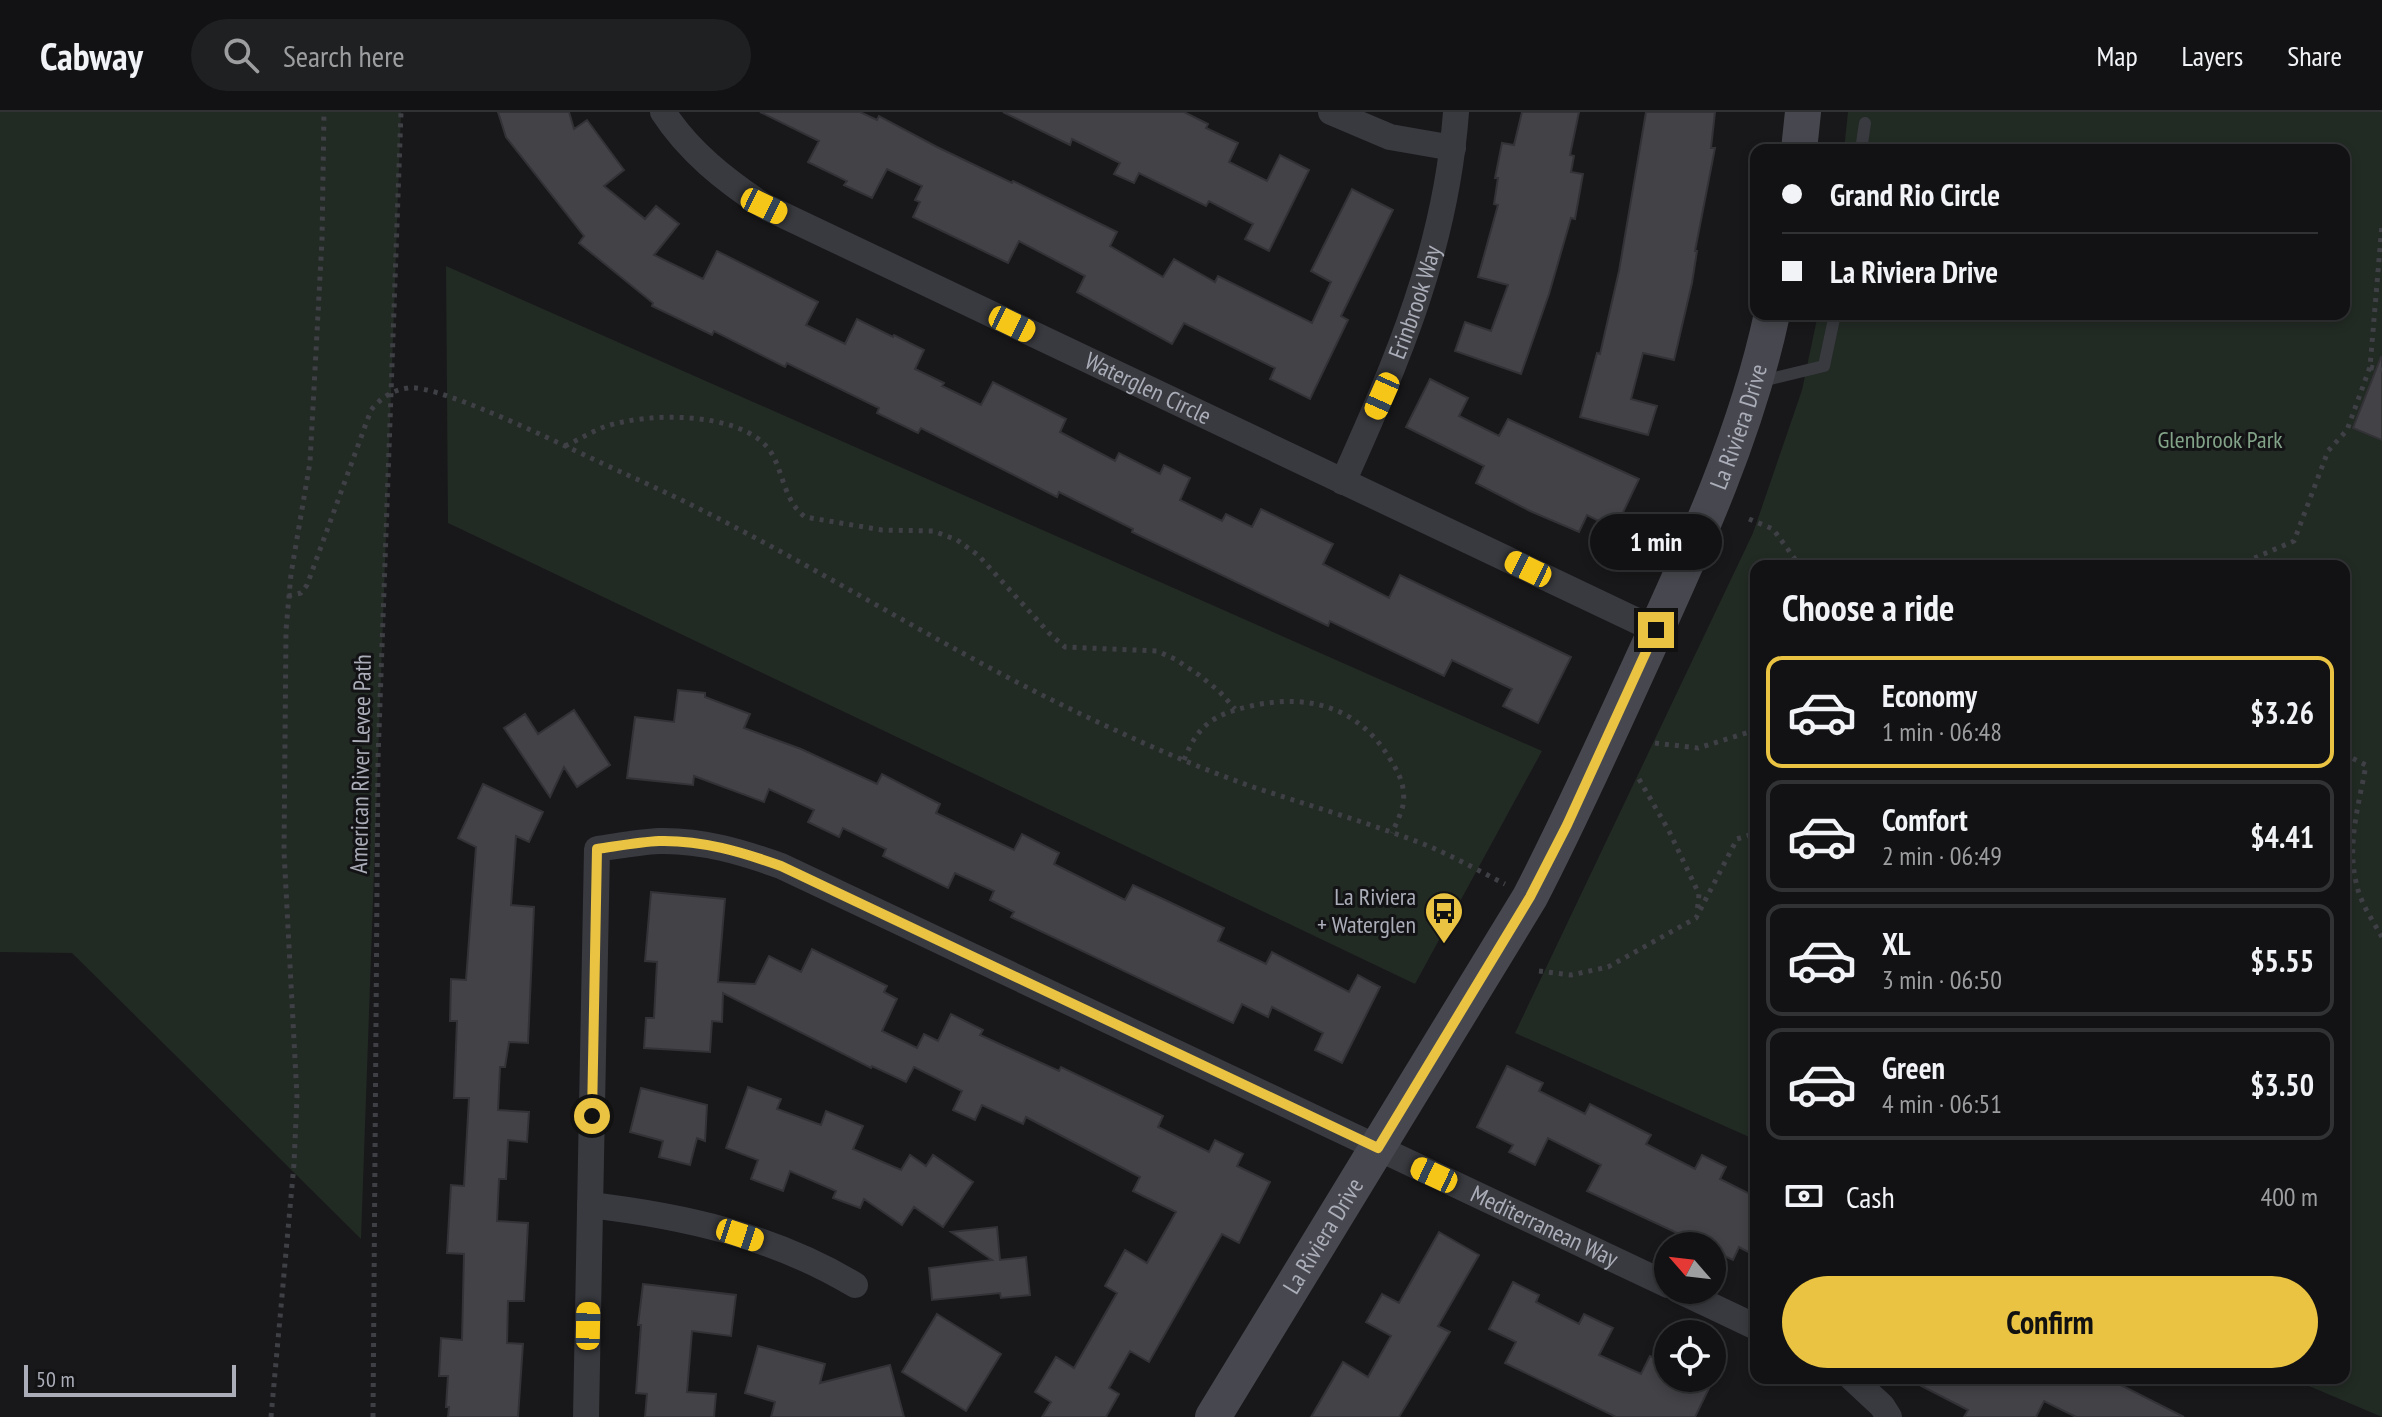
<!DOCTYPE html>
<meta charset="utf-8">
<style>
:root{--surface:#121214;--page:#1f2022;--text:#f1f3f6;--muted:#9c9ea0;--line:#313234;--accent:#e9c341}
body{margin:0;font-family:"PT Sans Narrow",sans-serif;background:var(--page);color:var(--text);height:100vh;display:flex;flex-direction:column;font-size:30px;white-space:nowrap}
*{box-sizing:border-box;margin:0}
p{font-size:26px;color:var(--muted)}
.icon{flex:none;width:44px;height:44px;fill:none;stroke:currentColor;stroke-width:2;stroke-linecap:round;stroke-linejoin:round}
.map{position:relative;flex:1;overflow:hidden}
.drawer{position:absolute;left:1750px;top:448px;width:600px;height:824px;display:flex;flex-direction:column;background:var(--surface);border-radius:16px;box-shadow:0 4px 12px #0003,0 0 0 2px var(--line)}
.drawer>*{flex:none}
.top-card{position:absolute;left:1750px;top:32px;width:600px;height:176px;border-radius:16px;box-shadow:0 4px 12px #0003,0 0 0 2px var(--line);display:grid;align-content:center;height:176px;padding:0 32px;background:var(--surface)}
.needle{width:52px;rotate:298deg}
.controls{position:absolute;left:1654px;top:1120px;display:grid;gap:16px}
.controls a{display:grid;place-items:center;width:72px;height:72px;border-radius:50%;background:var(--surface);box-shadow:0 4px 12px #0003,0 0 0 2px var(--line);font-size:40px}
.scale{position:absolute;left:24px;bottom:20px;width:212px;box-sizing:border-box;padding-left:8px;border:4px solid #abaeb9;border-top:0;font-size:22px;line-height:28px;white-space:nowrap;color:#abaeb9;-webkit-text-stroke:6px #131315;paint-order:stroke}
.end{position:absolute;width:36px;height:36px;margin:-18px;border:10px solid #e9c341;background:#111;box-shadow:0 0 0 4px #111}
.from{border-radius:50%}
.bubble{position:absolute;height:56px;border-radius:28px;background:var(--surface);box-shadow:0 4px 12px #0003,0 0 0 2px var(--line);font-size:26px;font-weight:600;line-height:56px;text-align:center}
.car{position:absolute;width:24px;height:48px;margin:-24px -12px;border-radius:10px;box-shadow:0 0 6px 2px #0007;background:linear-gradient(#f5c518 24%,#345 0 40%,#f5c518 0 76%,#345 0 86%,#f5c518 0)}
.top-card b{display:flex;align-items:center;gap:28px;height:76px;font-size:30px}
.top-card b+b{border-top:2px solid var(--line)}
.top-card i{width:20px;height:20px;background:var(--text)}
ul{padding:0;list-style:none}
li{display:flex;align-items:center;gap:24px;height:112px;margin:0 16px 12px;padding:0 16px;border:4px solid var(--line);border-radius:16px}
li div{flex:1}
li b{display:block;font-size:30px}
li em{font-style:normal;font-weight:600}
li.active{border-color:var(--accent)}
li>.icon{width:72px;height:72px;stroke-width:1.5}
h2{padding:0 32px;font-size:36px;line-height:96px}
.pay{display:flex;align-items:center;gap:20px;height:88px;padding:0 32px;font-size:30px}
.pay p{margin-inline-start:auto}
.action{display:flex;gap:16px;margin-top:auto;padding:16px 32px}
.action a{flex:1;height:92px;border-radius:48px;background:var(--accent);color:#111;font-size:32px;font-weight:600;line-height:92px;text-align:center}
header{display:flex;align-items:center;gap:48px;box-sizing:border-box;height:112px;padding:0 40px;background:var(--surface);border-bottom:2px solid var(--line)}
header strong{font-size:38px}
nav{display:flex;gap:44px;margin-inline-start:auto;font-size:28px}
.search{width:560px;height:72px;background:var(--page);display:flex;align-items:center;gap:20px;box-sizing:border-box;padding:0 28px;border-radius:44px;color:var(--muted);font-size:30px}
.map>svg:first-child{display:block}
.green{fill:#222a24}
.building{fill:#434347;stroke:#333236;stroke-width:2}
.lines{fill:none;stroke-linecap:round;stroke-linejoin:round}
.path{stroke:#3f4046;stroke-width:5;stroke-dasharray:4 6;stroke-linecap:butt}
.lane{stroke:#393a3f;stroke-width:12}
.street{stroke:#393a3f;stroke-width:26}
.secondary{stroke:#47484f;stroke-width:36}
.route{stroke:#e9c341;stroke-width:10}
.labels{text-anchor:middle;stroke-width:6;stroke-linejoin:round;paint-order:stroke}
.street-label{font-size:24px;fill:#abaeb9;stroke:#131315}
.park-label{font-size:24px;fill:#83a389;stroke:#131315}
.poi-label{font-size:24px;fill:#abaeb9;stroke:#131315;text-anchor:end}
</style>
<header>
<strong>Cabway</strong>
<div class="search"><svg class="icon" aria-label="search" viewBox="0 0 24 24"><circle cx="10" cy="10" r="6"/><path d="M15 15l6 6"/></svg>Search here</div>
<nav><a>Map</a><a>Layers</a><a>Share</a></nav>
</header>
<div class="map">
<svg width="2382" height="1305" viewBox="0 0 2382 1305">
<rect width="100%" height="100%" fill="#18181a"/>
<path class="green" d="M0,0H401L361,1127L72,841L0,840Z
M1848,0H2382V1305L2290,1266H2344V454H1756V1028L1515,921L1753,421L1802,278L1818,202H2344V38H1844Z
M446,154L1542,639L1415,872L448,411Z"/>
<path class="building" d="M498,0H569L574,17L587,8L624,58L604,74L645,107L656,94L679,112L654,143L703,167L717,139L818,190L806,213L845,232L857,207L893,225L894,223L924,238L915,257L944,271L942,274L981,293L993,270L1066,307L1060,320L1115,349L1119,341L1160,362L1164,353L1190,366L1180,388L1222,409L1226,402L1252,415L1261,397L1333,432L1323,452L1389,486L1400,463L1571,545L1538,611L1503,594L1512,577L1452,548L1444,564L1330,509L1328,514L1132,420L1133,417L1059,380L1057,385L921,316L918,321L877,301L879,296L787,251L785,255L714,219L712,223L652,194L653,191L579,131L584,124L506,25Z
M760,0H860L877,8L879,4L937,35L1012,71L1013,69L1117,120L1110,134L1163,165L1174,147L1215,170L1218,164L1312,211L1331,170L1311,159L1352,77L1393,98L1341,204L1348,208L1310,287L1270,267L1275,256L1184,211L1172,232L1077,180L1085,164L1019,129L1008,151L913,105L920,90L915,88L922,74L887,57L872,86L844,73L847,69L808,50L819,29Z
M1003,0H1184L1208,12L1206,16L1238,31L1229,50L1267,69L1280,43L1309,58L1269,139L1245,127L1253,112L1209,89L1206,94L1139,61L1134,71L1114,62L1120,51L1072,27L1070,33Z
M1522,0H1579L1570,43L1574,44L1571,60L1583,62L1575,107L1571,106L1549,182L1521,262L1455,239L1465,210L1491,219L1508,173L1478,165L1498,93L1494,92L1498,66H1495L1502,31L1514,33Z
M1646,0H1715L1711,36H1715L1695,139H1697L1692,171L1674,248L1643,241L1631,287L1657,294L1648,323L1580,305L1597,241L1600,242L1619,159Z
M2381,245L2382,246V328L2353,316Z
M1430,267L1468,286L1459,304L1499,324L1508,307L1639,367L1615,417L1587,403L1579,420L1530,399L1476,371L1484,354L1406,315Z
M678,578L705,581V585L750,602L744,616L801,637L877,672L882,662L940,692L936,701L1014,738L1022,722L1059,741L1054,752L1125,788L1133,773L1163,787L1224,816L1218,829L1266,852L1272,840L1349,880L1358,863L1380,875L1342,951L1315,938L1323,921L1272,895L1268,905L1242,892L1233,911L1011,805L1014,800L990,788L994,779L955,761L948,776L883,744L886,737L843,716L839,725L808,710L814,698L769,677L764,690L694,664L693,673L627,666L635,605L674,610Z
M574,598L610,653L577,675L564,655L550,685L504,616L525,602L538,622Z
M483,672L543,700L529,730L516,724L511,793L534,795L528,931L509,930L505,955H500L498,998L529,1000L527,1030L508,1028L506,1067H499L497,1109L528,1111L524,1189H508L507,1231L523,1232L518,1305H448L449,1295H446L448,1264H439L441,1226L462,1228L464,1142L447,1141L451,1073L464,1074L469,986H454L457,909H450L451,867L466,868L476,735L458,726Z
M651,780L725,787L718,870L755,872L769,844L801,860L812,837L887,874L884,880L897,887L882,919L917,936L924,922L938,929L951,902L983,918L980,923L1059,959L1061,955L1163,1004L1158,1015L1209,1040L1215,1028L1243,1042L1237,1054L1270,1070L1239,1131L1222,1122L1149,1250L1130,1239L1109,1276L1119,1282L1106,1305H1042L1051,1290L1035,1280L1056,1245L1074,1256L1117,1181L1105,1174L1125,1138L1147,1151L1176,1100L1133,1079L1140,1065L1026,1005L1023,1012L982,993L975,1008L953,998L962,979L914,955L906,970L872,954L871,956L723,881L722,910L712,909L710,940L644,936L646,906H654L657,850L645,849Z
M1507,954L1543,971L1539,979L1585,1002L1590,992L1651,1023L1646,1032L1695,1057L1702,1043L1726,1055L1720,1067L1756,1085V1144L1739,1135L1733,1148L1712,1138V1134H1705L1587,1079L1601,1053L1548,1026L1535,1053L1509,1040L1513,1033L1477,1015Z
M748,975L781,987L777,997L821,1013L826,999L863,1014L853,1037L901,1058L910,1043L926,1054L933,1043L973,1070L943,1115L914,1095L902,1113L864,1087L860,1096L833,1086L836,1079L790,1059L783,1079L751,1067L758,1048L726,1036Z
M641,976L707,993L705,1029L697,1026L690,1053L659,1045L663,1029L630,1020Z
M997,1115L1000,1148L1026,1145L1030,1183L1001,1186L1000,1181L932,1188L929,1156L992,1148L951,1120Z
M1439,1120L1479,1143L1438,1214L1450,1220L1399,1305H1311L1343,1250L1368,1265L1391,1224L1366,1210L1382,1182L1399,1191Z
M1513,1170L1539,1183L1536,1190L1579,1212L1584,1202L1613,1216L1599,1243L1641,1262L1650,1244L1668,1253V1266H1714L1695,1305H1616L1505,1251L1516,1230L1489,1217Z
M643,1172L736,1183L731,1224L692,1219L687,1280L716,1282L714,1305H645L647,1282L636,1281L641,1213H638Z
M937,1202L1001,1242L966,1299L902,1260Z
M758,1234L825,1252L820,1271L890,1253L904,1305H771L775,1290L745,1281Z
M1906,1266H2107L2184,1305H2076L2044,1289L2036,1305H1964L1968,1298Z"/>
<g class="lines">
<path class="path" d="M2370,255L2382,258
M565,334C578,328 591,320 604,315C646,300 737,299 768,336C784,357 782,387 805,405L882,418L933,419L957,428L978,443L1050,522L1065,535L1157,539L1175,547L1199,563L1219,579L1235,597
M1749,407L1773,417L1800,454
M2236,454L2294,429L2328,339L2347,318L2370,255L2382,112
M288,484L301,481L307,473L371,298C381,286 392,278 408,276C440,271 585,344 623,361C783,431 928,530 1085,604C1140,630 1196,655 1253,675C1311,694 1369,711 1426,733C1453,744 1479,759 1505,772
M1655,631L1698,636L1756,618
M2344,642L2366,653C2359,692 2346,734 2357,774C2361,792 2373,809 2382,825
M1184,648C1198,612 1215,602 1251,594C1308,581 1359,595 1390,647C1399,661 1406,675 1403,693C1401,702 1396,712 1392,721
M1639,667L1669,719L1699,782L1697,801
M1539,859L1571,863L1608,855L1696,806L1737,727L1756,721
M271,1305L294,1052L297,985L284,740L286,518L291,462L310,350L322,128L324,0
M373,1305L378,647L401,0"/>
<path class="lane" d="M1861,38L1865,11
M1758,270L1824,254L1835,202"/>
<g class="street">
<path id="s1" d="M663,0C689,40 725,68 764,94L1656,518"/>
<path d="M1331,0L1390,25L1453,36"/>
<path id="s2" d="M1343,370C1398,247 1446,137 1456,0"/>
<path d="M590,1093C683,1104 774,1124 855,1173"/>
<path d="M1678,1178L1756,1215"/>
<path d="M1852,1266L1882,1294L1889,1305"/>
<path id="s3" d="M586,1305L597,737C618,734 639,730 659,729C702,728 742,740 781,754L1668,1173"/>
</g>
<g class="secondary">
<path d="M1799,38L1803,0"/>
<path id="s4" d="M1213,1305L1530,785C1572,704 1609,621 1647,538C1697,429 1747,319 1772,202"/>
</g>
</g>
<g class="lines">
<path class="route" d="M592,1004L597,737C618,734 639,730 659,729C702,728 742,740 781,754L1378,1036L1530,785L1567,713L1656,518"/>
</g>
<defs>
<symbol id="bus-pin" viewBox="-11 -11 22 30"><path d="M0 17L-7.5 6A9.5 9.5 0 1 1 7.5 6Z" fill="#e9c341" stroke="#131315"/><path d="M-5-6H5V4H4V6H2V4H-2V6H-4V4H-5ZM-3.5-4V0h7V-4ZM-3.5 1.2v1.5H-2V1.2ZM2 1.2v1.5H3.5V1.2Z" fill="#111"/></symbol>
</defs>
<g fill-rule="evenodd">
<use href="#bus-pin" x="1422" y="777" width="44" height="60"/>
</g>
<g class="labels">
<g class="street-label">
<text dy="8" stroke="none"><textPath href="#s2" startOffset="194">Erinbrook Way</textPath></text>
<text dy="8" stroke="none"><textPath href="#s1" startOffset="564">Waterglen Circle</textPath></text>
<text dy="8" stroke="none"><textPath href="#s4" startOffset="1124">La Riviera Drive</textPath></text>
<text transform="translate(361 652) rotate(-89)" y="8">American River Levee Path</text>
<text dy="8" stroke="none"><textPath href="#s3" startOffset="1600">Mediterranean Way</textPath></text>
<text dy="8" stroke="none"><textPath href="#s4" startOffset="212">La Riviera Drive</textPath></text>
</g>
<g class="park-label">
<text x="2220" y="336">Glenbrook Park</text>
</g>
<g class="poi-label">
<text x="1416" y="793">La Riviera<tspan x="1416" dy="28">+ Waterglen</tspan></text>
</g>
</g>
</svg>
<div class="controls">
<a><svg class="needle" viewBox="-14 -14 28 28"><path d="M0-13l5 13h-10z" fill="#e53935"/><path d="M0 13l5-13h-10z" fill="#9c9ea0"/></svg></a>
<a><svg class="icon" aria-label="locate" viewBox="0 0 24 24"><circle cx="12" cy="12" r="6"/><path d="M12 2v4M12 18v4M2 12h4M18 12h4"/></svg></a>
</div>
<div class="scale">50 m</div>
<i class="end from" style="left:592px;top:1004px"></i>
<i class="end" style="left:1656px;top:518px"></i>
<div class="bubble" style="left:1590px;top:402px;width:132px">1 min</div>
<i class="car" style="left:764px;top:94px;rotate:116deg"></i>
<i class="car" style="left:1012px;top:212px;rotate:116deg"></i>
<i class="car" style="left:1382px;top:284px;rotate:204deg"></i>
<i class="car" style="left:1528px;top:457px;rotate:296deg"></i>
<i class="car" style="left:1434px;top:1063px;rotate:295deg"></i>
<i class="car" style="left:740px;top:1123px;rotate:108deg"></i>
<i class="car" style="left:588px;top:1214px;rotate:1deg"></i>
<div class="top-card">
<b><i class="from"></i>Grand Rio Circle</b>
<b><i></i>La Riviera Drive</b>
</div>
<section class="drawer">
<h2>Choose a ride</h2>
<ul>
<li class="active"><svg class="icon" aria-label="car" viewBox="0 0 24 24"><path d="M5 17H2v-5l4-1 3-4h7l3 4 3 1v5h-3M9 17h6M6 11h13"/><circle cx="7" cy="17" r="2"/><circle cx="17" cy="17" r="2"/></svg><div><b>Economy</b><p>1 min · 06:48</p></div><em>$3.26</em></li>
<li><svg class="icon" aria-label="car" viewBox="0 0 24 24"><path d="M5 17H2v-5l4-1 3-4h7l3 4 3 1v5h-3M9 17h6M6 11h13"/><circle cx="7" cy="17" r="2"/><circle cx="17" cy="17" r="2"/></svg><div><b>Comfort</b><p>2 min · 06:49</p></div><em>$4.41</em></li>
<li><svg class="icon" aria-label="car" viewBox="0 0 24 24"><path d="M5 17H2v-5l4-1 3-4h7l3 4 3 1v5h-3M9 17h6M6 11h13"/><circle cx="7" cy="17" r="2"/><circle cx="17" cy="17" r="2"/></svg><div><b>XL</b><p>3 min · 06:50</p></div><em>$5.55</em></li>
<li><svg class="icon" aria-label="car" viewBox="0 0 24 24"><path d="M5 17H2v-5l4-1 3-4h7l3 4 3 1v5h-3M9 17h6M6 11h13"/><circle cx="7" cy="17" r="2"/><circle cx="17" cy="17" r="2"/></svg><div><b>Green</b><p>4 min · 06:51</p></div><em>$3.50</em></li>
</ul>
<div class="pay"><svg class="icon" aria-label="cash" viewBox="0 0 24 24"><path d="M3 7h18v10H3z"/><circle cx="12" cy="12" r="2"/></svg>Cash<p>400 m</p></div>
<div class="action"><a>Confirm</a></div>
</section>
</div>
